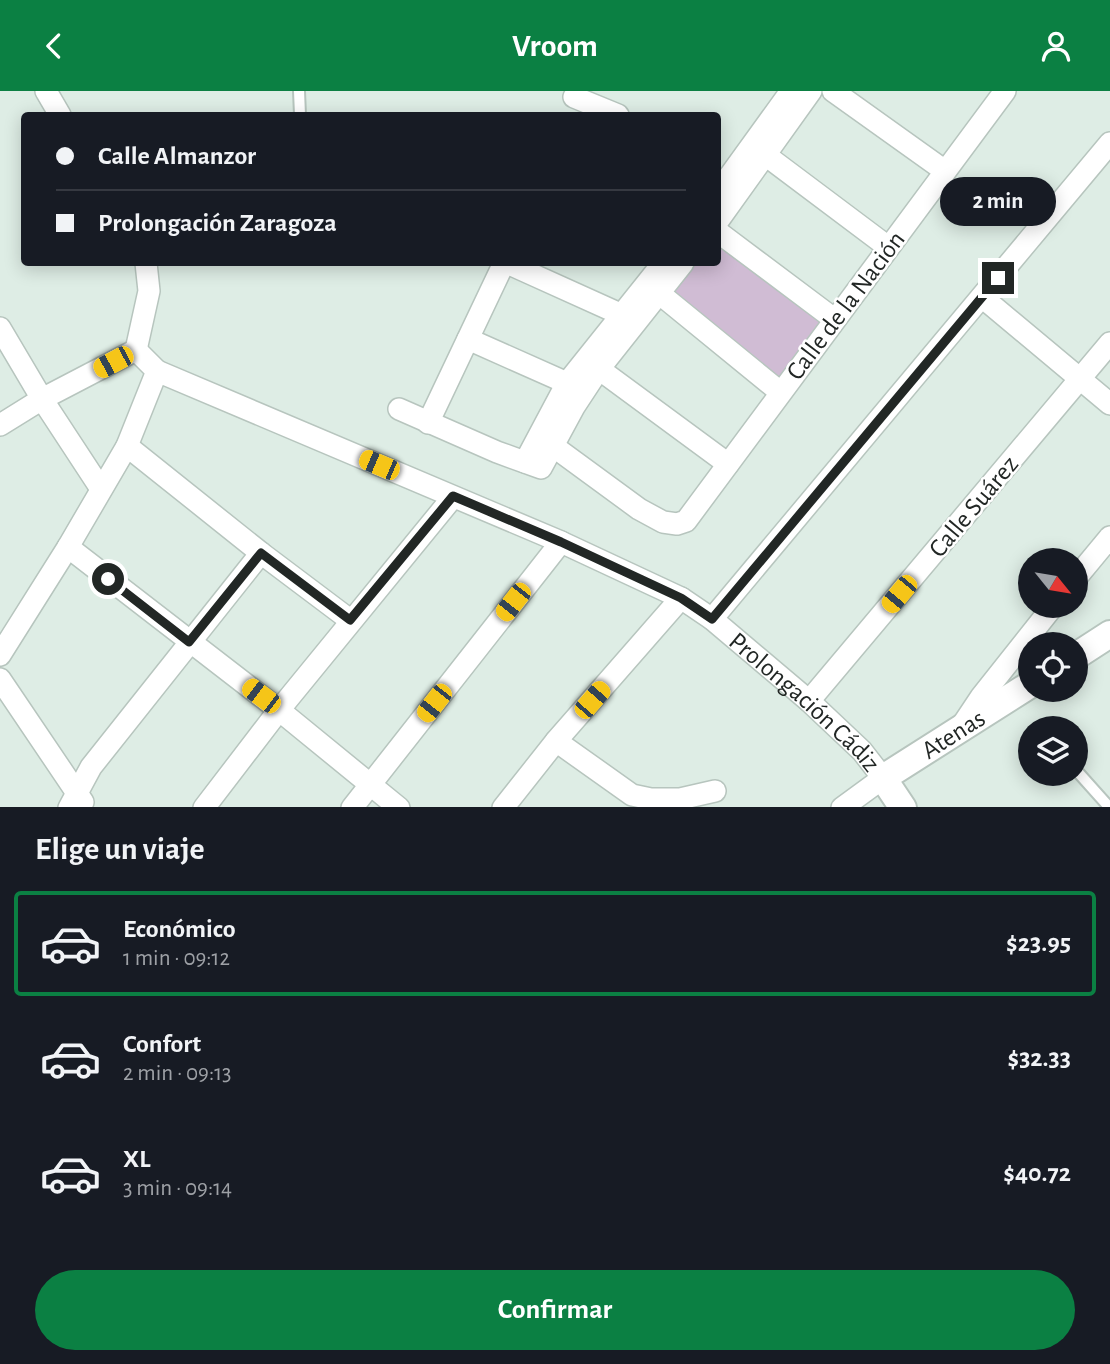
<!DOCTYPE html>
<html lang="es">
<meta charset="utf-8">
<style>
:root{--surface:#171b24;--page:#20242c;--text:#f1f3f6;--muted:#9ea1a6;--line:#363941;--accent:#0b8043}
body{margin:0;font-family:"Alegreya Sans",sans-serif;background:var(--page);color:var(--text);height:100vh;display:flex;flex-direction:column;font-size:26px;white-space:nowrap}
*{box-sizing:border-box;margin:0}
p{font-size:23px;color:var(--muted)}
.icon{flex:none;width:38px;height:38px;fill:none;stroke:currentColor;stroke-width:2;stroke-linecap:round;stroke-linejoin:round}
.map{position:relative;height:716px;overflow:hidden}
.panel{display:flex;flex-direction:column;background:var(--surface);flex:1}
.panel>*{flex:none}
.guide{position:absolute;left:21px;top:21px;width:700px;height:154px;border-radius:7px;box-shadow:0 4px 18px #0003;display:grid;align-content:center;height:154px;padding:0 35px;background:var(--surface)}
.needle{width:46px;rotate:120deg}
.tools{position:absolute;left:1018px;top:457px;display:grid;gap:14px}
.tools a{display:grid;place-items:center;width:70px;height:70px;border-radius:50%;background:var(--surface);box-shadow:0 4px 18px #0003;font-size:35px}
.end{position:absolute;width:32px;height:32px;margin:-16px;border:9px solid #222725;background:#fff;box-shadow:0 0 0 4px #fff}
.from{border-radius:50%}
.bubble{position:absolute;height:49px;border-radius:24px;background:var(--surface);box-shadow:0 4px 18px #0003;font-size:23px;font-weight:700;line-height:49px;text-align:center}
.car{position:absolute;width:21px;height:42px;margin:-21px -10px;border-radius:9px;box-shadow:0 0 5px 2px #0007;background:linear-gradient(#f5c518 24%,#345 0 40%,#f5c518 0 76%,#345 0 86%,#f5c518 0)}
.guide b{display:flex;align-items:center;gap:24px;height:66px;font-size:26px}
.guide b+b{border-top:2px solid var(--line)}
.guide i{width:18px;height:18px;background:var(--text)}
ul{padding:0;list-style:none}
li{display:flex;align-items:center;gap:21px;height:105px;margin:0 14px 10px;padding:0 21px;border:4px solid transparent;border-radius:7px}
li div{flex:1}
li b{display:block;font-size:26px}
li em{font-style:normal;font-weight:700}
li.on{border-color:var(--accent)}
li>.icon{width:63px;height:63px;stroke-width:1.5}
h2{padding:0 35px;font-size:32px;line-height:84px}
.cta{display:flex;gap:14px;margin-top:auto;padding:14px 35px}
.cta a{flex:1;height:80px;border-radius:42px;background:var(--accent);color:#fff;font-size:28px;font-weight:700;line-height:80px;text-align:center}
header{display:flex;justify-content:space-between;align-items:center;height:91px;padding:0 35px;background:var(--accent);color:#fff;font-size:32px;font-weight:700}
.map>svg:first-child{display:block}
.green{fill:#d0bcd4}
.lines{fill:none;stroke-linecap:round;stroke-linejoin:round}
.service-casing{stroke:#b7c5be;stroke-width:14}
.minor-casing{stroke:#b7c5be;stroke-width:24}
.tertiary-casing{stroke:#b7c5be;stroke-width:30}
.service{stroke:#fff;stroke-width:10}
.minor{stroke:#fff;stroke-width:21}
.tertiary{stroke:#fff;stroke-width:26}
.route{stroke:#222725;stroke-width:9}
.labels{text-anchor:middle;stroke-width:5;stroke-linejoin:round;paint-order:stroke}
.street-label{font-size:26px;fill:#222725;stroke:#fff}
</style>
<header><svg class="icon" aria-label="back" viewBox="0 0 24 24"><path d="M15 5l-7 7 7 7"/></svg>Vroom<svg class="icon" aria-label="person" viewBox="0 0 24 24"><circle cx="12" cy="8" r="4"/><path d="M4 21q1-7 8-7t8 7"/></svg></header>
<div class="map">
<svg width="1110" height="717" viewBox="0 0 1110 717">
<rect width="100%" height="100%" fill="#deede5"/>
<path class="green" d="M718,141L834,228L780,301L659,202L683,172H718Z"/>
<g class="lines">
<defs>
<path id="service" d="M299,0L300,24
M1076,679L1110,717"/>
<g id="minor">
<path d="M46,0L60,24"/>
<path d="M833,0L945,80"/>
<path d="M574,6L618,24"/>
<path d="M764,63L888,156"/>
<path d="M718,101L791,0"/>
<path d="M718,130L811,0"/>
<path d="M718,141L834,228"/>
<path d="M507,172L620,223"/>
<path d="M649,194L780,301"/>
<path d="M982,206L1110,313"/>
<path d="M0,237L42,308L101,398"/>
<path d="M468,248L567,292"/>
<path d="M136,259L149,200L146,172"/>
<path d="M599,278L728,373"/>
<path id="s1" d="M157,280L561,451L681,507L712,528L809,610L862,660L883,687L842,717"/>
<path d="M399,318L497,361L541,377L574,316L599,278L683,172"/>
<path d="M428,332L504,172"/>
<path d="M0,334L42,308L136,259"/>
<path d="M127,355L261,462L350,529"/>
<path d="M553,355L639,418L663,431L677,433L686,430L1005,0"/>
<path d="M525,371L567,292L663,172"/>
<path d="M68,456L279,619L399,717"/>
<path d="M1076,487L1110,446"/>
<path d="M712,528L1110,52"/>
<path d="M0,564L68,456L127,355L157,280L136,259"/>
<path d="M0,588L83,711"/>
<path d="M809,610L1110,252"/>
<path d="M961,636L981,606L1054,514"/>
<path d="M556,650L632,704L651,708H680L715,700"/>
<path d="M69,717L91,676L261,462"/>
<path d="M204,717L279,619L453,406"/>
<path d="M352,717L561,451"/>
<path d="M503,717L556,650L681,507"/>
</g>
<g id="tertiary">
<path d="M1076,565L1110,543"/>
<path id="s2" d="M903,717L883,687L1031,593"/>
</g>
</defs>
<use href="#service" class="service-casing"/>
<use href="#minor" class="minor-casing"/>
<use href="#tertiary" class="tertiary-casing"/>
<use href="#service" class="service"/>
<use href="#minor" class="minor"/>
<use href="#tertiary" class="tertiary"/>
</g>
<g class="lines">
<path class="route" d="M108,488L189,551L261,462L350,529L453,405L561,451L681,507L712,528L998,187"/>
</g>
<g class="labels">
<g class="street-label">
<text transform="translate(845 214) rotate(-53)" y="9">Calle de la Nación</text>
<text transform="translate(973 415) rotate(-50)" y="9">Calle Suárez</text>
<text dy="9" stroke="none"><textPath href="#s1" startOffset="733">Prolongación Cádiz</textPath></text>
<text dy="9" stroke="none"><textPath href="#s2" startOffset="119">Atenas</textPath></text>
</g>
</g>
</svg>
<div class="tools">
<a><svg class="needle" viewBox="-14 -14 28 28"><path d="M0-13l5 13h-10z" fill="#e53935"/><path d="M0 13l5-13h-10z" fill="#9ea1a6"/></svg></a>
<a><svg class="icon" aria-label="locate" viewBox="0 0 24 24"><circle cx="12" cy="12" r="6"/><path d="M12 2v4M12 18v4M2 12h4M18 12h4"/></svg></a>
<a><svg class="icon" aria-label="layers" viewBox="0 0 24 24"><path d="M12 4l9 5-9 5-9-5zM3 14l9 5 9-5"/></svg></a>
</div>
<i class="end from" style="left:108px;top:488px"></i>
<i class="end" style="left:998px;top:187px"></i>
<div class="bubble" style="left:940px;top:86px;width:116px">2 min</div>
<i class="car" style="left:113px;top:271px;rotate:242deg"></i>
<i class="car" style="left:379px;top:374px;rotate:293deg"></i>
<i class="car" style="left:899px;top:503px;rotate:220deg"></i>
<i class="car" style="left:513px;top:511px;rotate:218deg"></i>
<i class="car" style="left:261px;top:605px;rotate:307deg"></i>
<i class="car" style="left:592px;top:609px;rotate:41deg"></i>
<i class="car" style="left:434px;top:612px;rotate:218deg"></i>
<div class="guide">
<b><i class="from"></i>Calle Almanzor</b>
<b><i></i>Prolongación Zaragoza</b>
</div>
</div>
<section class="panel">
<h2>Elige un viaje</h2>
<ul>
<li class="on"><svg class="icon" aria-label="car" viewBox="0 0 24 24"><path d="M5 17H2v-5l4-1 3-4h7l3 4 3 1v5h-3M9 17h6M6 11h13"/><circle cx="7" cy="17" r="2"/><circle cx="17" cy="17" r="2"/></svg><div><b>Económico</b><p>1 min · 09:12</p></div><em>$23.95</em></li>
<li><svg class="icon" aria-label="car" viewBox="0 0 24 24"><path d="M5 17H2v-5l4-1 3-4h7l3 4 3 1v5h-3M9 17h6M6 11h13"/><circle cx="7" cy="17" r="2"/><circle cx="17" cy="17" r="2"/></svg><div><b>Confort</b><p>2 min · 09:13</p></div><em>$32.33</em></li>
<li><svg class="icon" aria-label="car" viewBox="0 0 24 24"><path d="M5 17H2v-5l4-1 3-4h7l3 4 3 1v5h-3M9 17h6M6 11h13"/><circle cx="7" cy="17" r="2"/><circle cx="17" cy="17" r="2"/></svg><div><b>XL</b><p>3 min · 09:14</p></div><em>$40.72</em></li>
</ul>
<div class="cta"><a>Confirmar</a></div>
</section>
